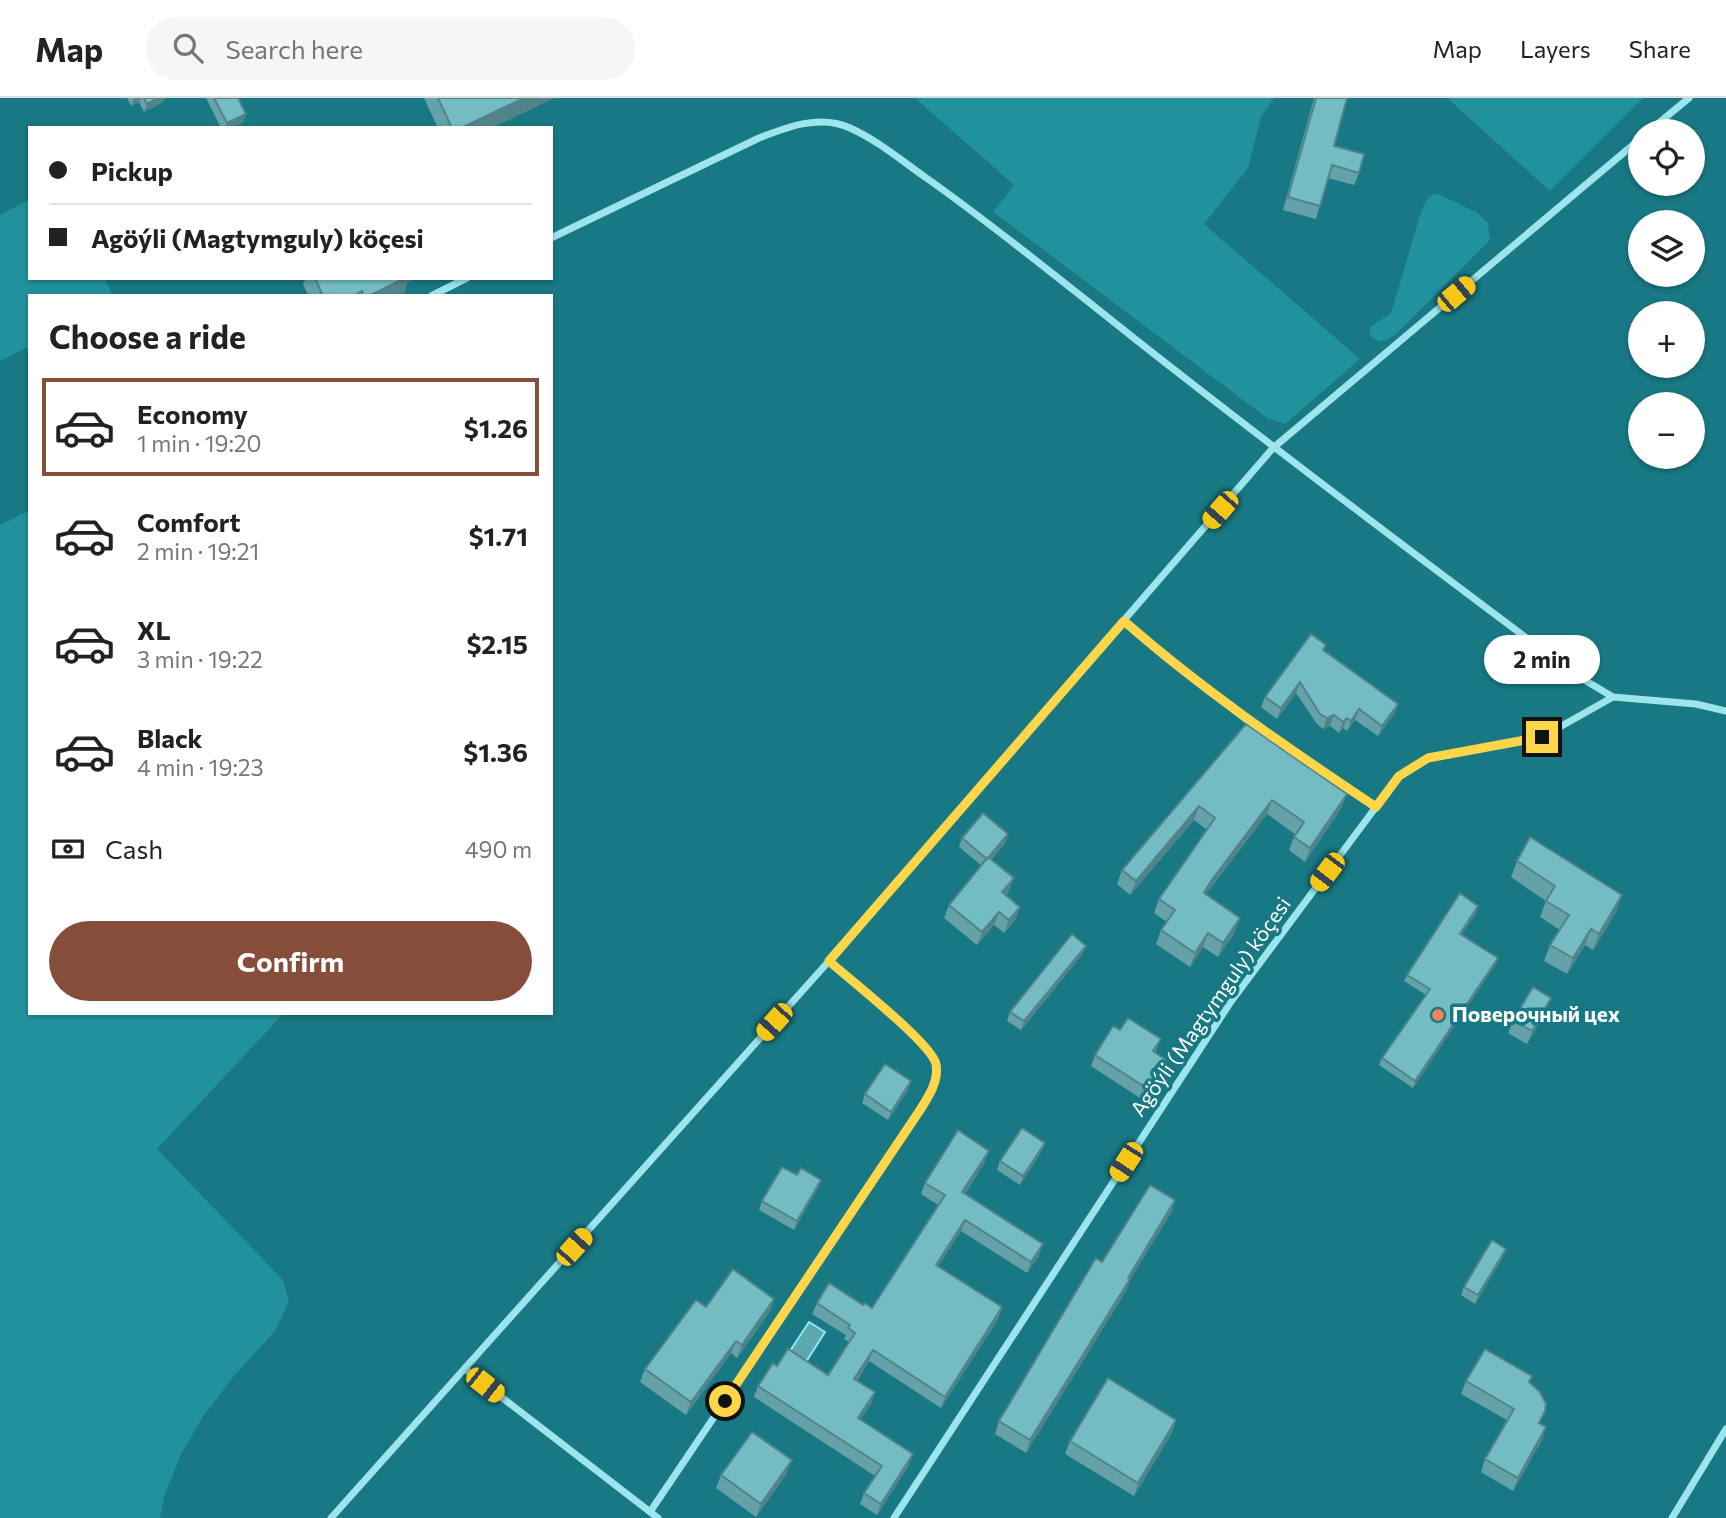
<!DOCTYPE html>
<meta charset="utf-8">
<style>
:root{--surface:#fff;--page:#f6f6f6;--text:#222;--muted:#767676;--line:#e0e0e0;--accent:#854d3a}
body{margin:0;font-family:Commissioner,sans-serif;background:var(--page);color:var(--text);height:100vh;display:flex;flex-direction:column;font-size:26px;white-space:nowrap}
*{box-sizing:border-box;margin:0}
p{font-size:23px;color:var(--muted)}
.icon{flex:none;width:38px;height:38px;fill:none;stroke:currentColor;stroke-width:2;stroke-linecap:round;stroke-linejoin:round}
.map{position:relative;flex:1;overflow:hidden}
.details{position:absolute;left:28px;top:196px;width:525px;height:721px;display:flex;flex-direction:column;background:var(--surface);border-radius:0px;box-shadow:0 2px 5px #0004}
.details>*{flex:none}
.top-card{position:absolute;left:28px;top:28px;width:525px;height:154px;border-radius:0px;box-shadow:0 2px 5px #0004;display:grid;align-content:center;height:154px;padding:0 21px;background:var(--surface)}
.controls{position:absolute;left:1628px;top:21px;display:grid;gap:14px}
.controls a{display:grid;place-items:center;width:77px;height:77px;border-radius:50%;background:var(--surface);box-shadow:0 2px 5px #0004;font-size:35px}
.end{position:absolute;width:32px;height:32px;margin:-16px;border:9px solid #ffd54a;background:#111;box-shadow:0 0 0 4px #111}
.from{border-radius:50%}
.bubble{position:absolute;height:49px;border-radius:24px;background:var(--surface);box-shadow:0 2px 5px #0004;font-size:23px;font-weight:700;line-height:49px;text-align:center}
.car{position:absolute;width:21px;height:42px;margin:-21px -10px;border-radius:9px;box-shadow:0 0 5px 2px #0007;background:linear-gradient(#f5c518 24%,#345 0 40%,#f5c518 0 76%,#345 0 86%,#f5c518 0)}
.top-card b{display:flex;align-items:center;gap:24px;height:66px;font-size:26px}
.top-card b+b{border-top:2px solid var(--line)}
.top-card i{width:18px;height:18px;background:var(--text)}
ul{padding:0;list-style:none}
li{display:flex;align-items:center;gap:21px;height:98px;margin:0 14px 10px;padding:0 7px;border:4px solid transparent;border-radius:0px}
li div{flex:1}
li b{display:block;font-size:26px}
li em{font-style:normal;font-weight:700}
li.active{border-color:var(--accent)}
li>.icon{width:63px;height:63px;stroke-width:1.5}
h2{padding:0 21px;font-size:32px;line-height:84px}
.pay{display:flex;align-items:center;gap:18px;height:77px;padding:0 21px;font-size:26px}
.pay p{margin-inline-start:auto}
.cta{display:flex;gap:14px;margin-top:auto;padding:14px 21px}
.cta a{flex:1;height:80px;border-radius:42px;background:var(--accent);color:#fff;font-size:28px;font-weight:700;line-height:80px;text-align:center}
header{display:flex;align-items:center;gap:42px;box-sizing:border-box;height:98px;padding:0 35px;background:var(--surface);border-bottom:2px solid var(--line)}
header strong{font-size:33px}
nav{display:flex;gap:38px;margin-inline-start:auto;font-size:24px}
.search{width:490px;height:63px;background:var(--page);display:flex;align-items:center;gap:18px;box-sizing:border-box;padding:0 24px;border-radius:38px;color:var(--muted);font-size:26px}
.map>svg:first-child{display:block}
.green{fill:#20929d}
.water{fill:#5fa7ae;stroke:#8ee8ef;stroke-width:2}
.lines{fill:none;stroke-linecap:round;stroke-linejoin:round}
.street{stroke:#9ce5ec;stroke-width:7}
.wall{fill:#64a2a8}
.shaded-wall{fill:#518488}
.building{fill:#74bcc3;stroke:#518488;stroke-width:2}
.route{stroke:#ffd54a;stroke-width:9}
.poi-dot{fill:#ff8157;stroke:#187883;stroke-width:2.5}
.labels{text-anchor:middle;stroke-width:7;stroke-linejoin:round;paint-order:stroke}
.street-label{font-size:21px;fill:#fff;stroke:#187883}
.poi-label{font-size:21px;font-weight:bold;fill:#fff;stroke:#187883;text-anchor:start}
</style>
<header>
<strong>Map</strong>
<div class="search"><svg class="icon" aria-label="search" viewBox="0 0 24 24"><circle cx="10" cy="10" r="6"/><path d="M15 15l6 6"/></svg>Search here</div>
<nav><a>Map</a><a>Layers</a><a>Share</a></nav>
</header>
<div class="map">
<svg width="1726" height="1420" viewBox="0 0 1726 1420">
<rect width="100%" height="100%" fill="#187883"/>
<path class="green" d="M915,0H1274L1261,19L1248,70L1204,126L1360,261L1285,326L1267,320L993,114L1014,87Z
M1447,0H1643L1550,93Z
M1438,96L1476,114L1488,125L1490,142L1396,236C1386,243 1381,246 1371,239L1369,230L1391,215L1422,111L1429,98Z
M30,101V180H104L113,198H30V248L0,263V117Z
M30,412V915H284L157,1051L283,1182L289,1203L275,1233L234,1278L204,1317L181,1356L164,1399L160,1420H0V427Z"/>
<path class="water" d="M809,1224L825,1234L804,1267L788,1256Z"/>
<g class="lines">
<path class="street" d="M1649,33L1689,0
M551,140L759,40C787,29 820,16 850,30C877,42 901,62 925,79C996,129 1063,184 1130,237C1277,353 1426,465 1576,577L1613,599
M431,198L467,180
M1124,523L1168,561L1256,629L1376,709
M465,1271L658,1420
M650,1414L921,1012C929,998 939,983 936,966C931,945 849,881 829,863
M331,1420L829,863L1273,350L1640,41
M894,1420L1230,905L1399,678L1428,660L1542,639L1613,599L1696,606L1726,613
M1672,1420L1726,1331"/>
</g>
<path class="wall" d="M127,0H165L163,4L144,14L139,4L131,8Z
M206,0H238L246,16L243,24L232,30H221Z
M424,0H554L491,30H438Z
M1314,0H1347L1334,48L1359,75L1354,87L1328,80L1316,121L1283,112Z
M306,180H418L407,185L404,195L398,198H309L303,187Z
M1326,547L1324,552L1398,606L1394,616L1378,638L1355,622L1347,633L1343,630L1339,635L1330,628L1323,631L1317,626L1296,595L1277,621L1261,609L1265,599Z
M1246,626L1342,709L1305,764L1289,752L1295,736L1267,716L1206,796L1235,834L1218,859L1203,849L1190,869L1156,846L1161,832L1167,824L1154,815L1159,801L1207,732L1194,722L1130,797L1117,786L1122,772Z
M1008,736L1005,745L991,762L1009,793L1006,797L1020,809L1015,822L1004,835L994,827L977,847L944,820L949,807L982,768L959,749L962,740Z
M1517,763L1616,814L1593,852L1585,847L1567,876L1544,863L1550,847L1560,832L1540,819L1546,803L1511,779Z
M1478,808L1476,815L1462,836L1498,860L1495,867L1413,990L1379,967L1382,960L1426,897L1404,883L1407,877Z
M1082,857L1021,932L1007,923L1010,914Z
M1551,900L1546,913L1527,946L1508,935L1513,922Z
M1120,932L1161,941L1155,955L1162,973L1143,1002L1091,968L1095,957Z
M911,983L908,992L888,1022L862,1005L865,996Z
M1045,1045L1041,1054L1020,1087L997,1072L1000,1063Z
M985,1064L965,1096L1039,1158L1027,1175L961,1133L938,1168L1002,1209L998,1221L941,1310L869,1263L857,1283L871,1306L860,1321L909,1367L877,1417L860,1406L864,1395L875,1378L754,1299L758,1288L777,1268L828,1277L849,1244L844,1241L846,1237L812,1216L817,1205L863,1207L872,1210L938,1107L921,1096L925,1085Z
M797,1077L821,1082L818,1090L794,1132L759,1112L762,1103Z
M1175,1102L1171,1115L1130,1181L1126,1193L1026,1355L995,1336L999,1323L1102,1164Z
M1503,1159L1475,1206L1461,1197L1464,1189Z
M774,1201L770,1213L737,1260L731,1255L686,1317L640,1284L645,1271L706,1209Z
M1466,1283L1530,1285L1540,1326L1542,1342L1513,1393L1481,1374L1485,1361L1507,1322L1461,1296Z
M1176,1322L1172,1335L1134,1398L1065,1356L1070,1343Z
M787,1375L756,1419L716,1390L721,1377Z"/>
<path class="shaded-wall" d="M134,0H141L139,4L131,8Z
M158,0H165L163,4L144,14L147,6Z
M524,0H554L491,30H461Z
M246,16L243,24L232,30H225L227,25Z
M404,180H418L407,185L404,195L398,198H369Z
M1300,584L1296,595L1277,621L1281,610Z
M1398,606L1394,616L1378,638L1382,628Z
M1359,611L1355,622L1347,633L1351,623Z
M1334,617L1330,628L1323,631L1327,620Z
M1347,620L1343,630L1339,635L1343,624Z
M1347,696L1342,709L1305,764L1310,750Z
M1272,702L1267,716L1206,796L1204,795L1211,783Z
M1199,708L1194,722L1130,797L1136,783Z
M1008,736L1005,745L984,770L987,761Z
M1014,780L1009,793L997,807L1002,794Z
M1622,797L1616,814L1593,852L1599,836Z
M1478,808L1476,815L1458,842L1460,836Z
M1020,809L1015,822L1004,835L1009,822Z
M999,814L994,827L977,847L982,834Z
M1240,820L1235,834L1218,859L1223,845Z
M1591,831L1585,847L1567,876L1573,860Z
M1208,835L1203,849L1190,869L1195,855Z
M1086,848L1082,857L1021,932L1024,923Z
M1498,860L1495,867L1413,990L1415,983Z
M1551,900L1546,913L1527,946L1532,933Z
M1161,941L1156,952L1148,964L1153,953Z
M1166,962L1162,973L1143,1002L1148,991Z
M911,983L908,992L888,1022L891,1014Z
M1045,1045L1041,1054L1020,1087L1023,1078Z
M989,1053L985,1064L958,1106L962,1094Z
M821,1082L818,1090L794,1132L797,1123Z
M1175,1102L1171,1115L1124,1192L1130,1181L1126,1193L1026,1355L1030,1342Z
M965,1122L961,1133L932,1178L936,1167Z
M1043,1146L1039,1158L1027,1175L1031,1164Z
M1506,1151L1503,1159L1475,1206L1478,1197Z
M774,1201L770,1213L737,1260L742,1247Z
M1002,1209L998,1221L941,1310L945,1299Z
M736,1243L731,1255L686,1317L691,1304Z
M873,1252L869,1263L850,1292L854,1281Z
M875,1294L871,1306L854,1331L858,1320Z
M1176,1322L1172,1335L1134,1398L1138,1385Z
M1546,1329L1542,1342L1513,1393L1518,1380Z
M913,1356L909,1367L877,1417L881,1406Z
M792,1362L787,1375L756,1419L761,1406Z"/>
<path class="building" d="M144,0H158L147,6Z
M214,0H238L246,16L227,25Z
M438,0H524L461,30H452Z
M1316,0H1347L1334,48L1364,56L1359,75L1332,67L1320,108L1288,99Z
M315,180H405L369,198H364L362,193L353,198H323Z
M1311,536L1326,547L1323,552L1398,606L1382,628L1359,611L1351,623L1347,620L1343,624L1334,617L1327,620L1320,616L1300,584L1281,610L1265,599Z
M1246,626L1347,696L1310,750L1294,739L1304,724L1272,702L1211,783L1204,795L1240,820L1223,845L1208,835L1195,855L1161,832L1175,812L1159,801L1215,720L1199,708L1136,783L1122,772Z
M983,715L1008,736L987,761L962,740Z
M1530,739L1622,797L1599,836L1591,831L1573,860L1550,847L1569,817L1546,803L1555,788L1517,763Z
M988,759L1014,780L1002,794L1020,809L1009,822L999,814L982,834L949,807Z
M1460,795L1478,808L1460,836L1498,860L1415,983L1382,960L1430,891L1407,877Z
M1072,836L1086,848L1024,923L1010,914Z
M1533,889L1551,900L1532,933L1513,922Z
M1128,920L1161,941L1153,953L1166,962L1148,991L1095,957L1113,928L1120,932Z
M885,966L911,983L891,1014L865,996Z
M1022,1030L1045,1045L1023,1078L1000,1063Z
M958,1032L989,1053L962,1094L1043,1146L1031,1164L965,1122L936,1167L1002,1209L945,1299L873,1252L854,1281L875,1294L858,1320L913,1356L881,1406L864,1395L882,1368L758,1288L773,1265L777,1268L788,1251L828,1277L855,1235L848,1230L850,1227L817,1205L829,1185L863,1207L865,1205L872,1210L945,1097L925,1085Z
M782,1069L797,1077L801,1070L821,1082L797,1123L762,1103Z
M1150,1087L1175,1102L1128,1180L1130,1181L1030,1342L999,1323L1096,1160L1102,1164Z
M1492,1142L1506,1151L1478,1197L1464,1189Z
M733,1171L774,1201L742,1247L736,1243L691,1304L645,1271L696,1202L706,1209Z
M1485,1251L1532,1278L1529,1284L1540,1294L1546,1306L1545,1313L1539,1325L1546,1329L1518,1380L1485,1361L1514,1311L1466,1283Z
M1108,1280L1176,1322L1138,1385L1070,1343Z
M752,1334L792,1362L761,1406L721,1377Z"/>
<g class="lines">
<path class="route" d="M725,1303L920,1012C929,998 939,983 936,966C931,945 849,881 829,863L1124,523C1204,593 1288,650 1376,709L1399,678L1428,660L1542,639"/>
</g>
<circle class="poi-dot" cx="1438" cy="917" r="7"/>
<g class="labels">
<g class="street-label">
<text transform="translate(1211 909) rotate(-55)" y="7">Agöýli (Magtymguly) köçesi</text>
</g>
<g class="poi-label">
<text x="1452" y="924">Поверочный цех</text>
</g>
</g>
</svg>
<div class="controls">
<a><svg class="icon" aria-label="locate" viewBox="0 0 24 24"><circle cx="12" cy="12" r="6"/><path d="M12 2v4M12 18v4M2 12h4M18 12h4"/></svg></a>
<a><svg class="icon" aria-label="layers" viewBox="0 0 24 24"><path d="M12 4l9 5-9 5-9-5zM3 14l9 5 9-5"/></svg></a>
<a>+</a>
<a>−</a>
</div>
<i class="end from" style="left:725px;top:1303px"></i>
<i class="end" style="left:1542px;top:639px"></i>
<div class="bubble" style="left:1484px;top:537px;width:116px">2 min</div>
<i class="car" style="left:1456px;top:196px;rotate:50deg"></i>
<i class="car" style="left:1220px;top:412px;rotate:221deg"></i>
<i class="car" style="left:1327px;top:774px;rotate:217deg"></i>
<i class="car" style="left:774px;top:924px;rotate:222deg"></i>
<i class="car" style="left:1126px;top:1064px;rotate:213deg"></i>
<i class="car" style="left:574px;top:1149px;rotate:42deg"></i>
<i class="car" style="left:485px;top:1287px;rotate:128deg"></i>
<div class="top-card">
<b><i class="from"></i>Pickup</b>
<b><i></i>Agöýli (Magtymguly) köçesi</b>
</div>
<section class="details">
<h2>Choose a ride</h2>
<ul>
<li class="active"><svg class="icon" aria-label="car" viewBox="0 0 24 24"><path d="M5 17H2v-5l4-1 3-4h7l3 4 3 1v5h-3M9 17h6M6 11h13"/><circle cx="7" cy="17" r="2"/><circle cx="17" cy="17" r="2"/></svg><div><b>Economy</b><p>1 min · 19:20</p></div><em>$1.26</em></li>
<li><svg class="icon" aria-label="car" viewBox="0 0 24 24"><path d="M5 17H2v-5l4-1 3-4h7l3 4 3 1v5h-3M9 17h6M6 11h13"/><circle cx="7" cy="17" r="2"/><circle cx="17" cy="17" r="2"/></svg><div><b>Comfort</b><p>2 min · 19:21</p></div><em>$1.71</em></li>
<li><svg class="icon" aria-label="car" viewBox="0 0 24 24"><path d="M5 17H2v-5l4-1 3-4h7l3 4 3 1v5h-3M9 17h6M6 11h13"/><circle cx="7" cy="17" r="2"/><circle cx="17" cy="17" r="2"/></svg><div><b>XL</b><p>3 min · 19:22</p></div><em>$2.15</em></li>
<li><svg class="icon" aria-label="car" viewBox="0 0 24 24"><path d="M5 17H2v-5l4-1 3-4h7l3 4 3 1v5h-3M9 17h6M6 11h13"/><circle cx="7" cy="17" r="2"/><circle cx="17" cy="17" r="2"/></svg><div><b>Black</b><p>4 min · 19:23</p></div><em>$1.36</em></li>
</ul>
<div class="pay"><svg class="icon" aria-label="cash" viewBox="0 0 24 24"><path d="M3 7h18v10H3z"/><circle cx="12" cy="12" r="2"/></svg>Cash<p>490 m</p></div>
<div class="cta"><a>Confirm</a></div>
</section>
</div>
